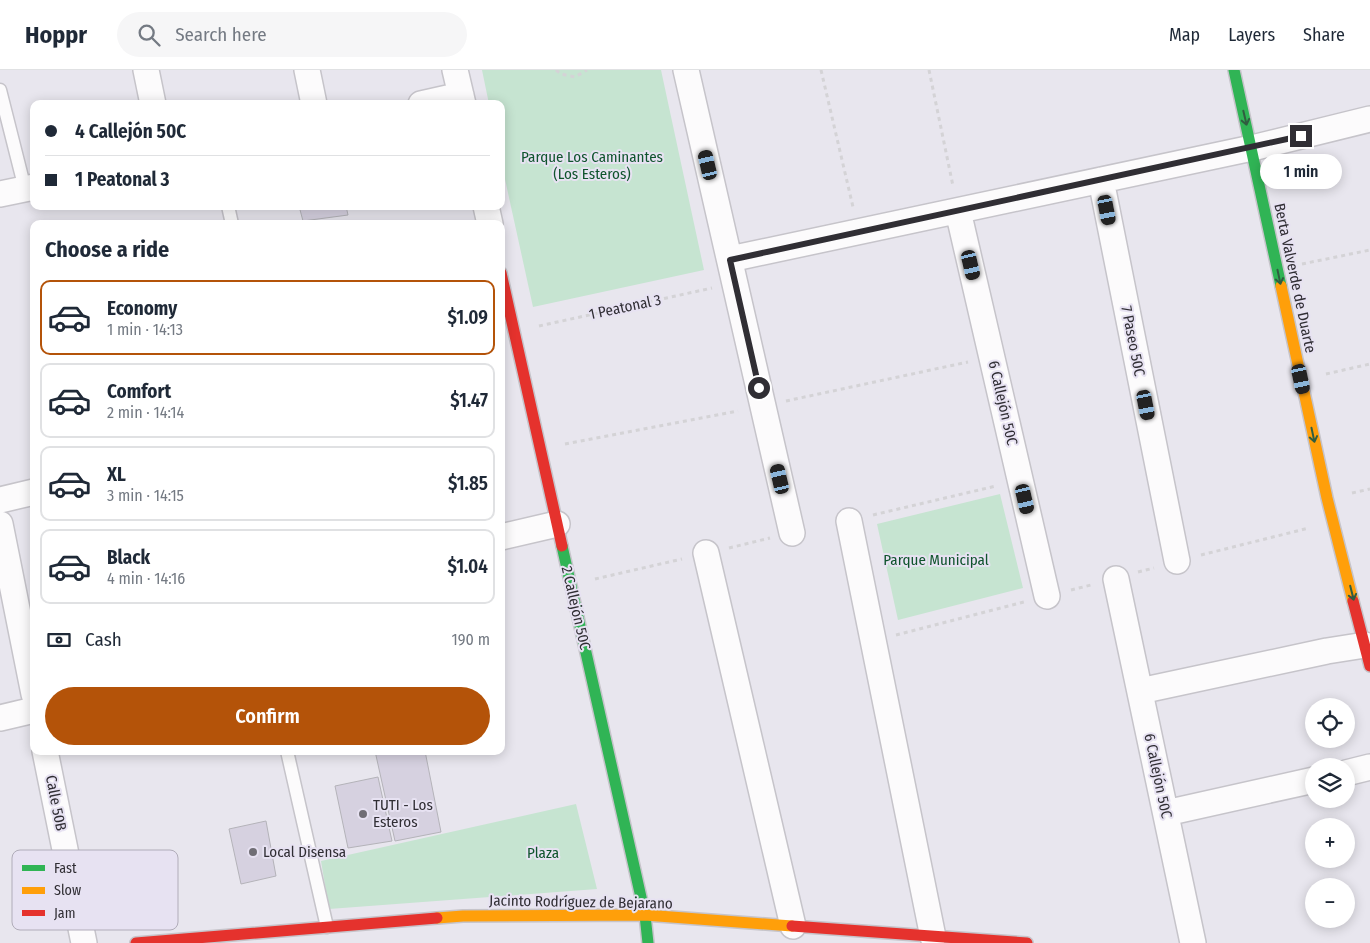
<!DOCTYPE html>
<meta charset="utf-8">
<style>
:root{--surface:#fff;--page:#f6f6f7;--text:#1f2937;--muted:#747a83;--line:#e0e1e3;--accent:#b45309}
body{margin:0;font-family:"Fira Sans Condensed",sans-serif;background:var(--page);color:var(--text);height:100vh;display:flex;flex-direction:column;font-size:19px;white-space:nowrap}
*{box-sizing:border-box;margin:0}
p{font-size:16px;color:var(--muted)}
.icon{flex:none;width:28px;height:28px;fill:none;stroke:currentColor;stroke-width:2;stroke-linecap:round;stroke-linejoin:round}
.map{position:relative;flex:1;overflow:hidden}
.drawer{position:absolute;left:30px;top:150px;width:475px;height:535px;display:flex;flex-direction:column;background:var(--surface);border-radius:10px;box-shadow:0 2px 12px #0003}
.drawer>*{flex:none}
.banner{position:absolute;left:30px;top:30px;width:475px;height:110px;border-radius:10px;box-shadow:0 2px 12px #0003;display:grid;align-content:center;height:110px;padding:0 15px;background:var(--surface)}
.buttons{position:absolute;left:1305px;top:628px;display:grid;gap:10px}
.buttons a{display:grid;place-items:center;width:50px;height:50px;border-radius:50%;background:var(--surface);box-shadow:0 2px 12px #0003;font-size:25px}
.end{position:absolute;width:22px;height:22px;margin:-11px;border:6px solid #302e34;background:#fff;box-shadow:0 0 0 2px #fff}
.from{border-radius:50%}
.bubble{position:absolute;height:35px;border-radius:18px;background:var(--surface);box-shadow:0 2px 12px #0003;font-size:16px;font-weight:600;line-height:35px;text-align:center}
.car{position:absolute;width:15px;height:30px;margin:-15px -8px;border-radius:6px;box-shadow:0 0 4px 1px #0007;background:linear-gradient(#222 24%,#8ab4d8 0 40%,#222 0 76%,#8ab4d8 0 86%,#222 0)}
.banner b{display:flex;align-items:center;gap:18px;height:48px;font-size:19px}
.banner b+b{border-top:1px solid var(--line)}
.banner i{width:12px;height:12px;background:var(--text)}
ul{padding:0;list-style:none}
li{display:flex;align-items:center;gap:15px;height:75px;margin:0 10px 8px;padding:0 5px;border:2px solid var(--line);border-radius:10px}
li div{flex:1}
li b{display:block;font-size:19px}
li em{font-style:normal;font-weight:600}
li.current{border-color:var(--accent)}
li>.icon{width:45px;height:45px;stroke-width:1.5}
h2{padding:0 15px;font-size:22px;line-height:60px}
.pay{display:flex;align-items:center;gap:12px;height:55px;padding:0 15px;font-size:19px}
.pay p{margin-inline-start:auto}
.cta{display:flex;gap:10px;margin-top:auto;padding:10px 15px}
.cta a{flex:1;height:58px;border-radius:30px;background:var(--accent);color:#fff;font-size:20px;font-weight:600;line-height:58px;text-align:center}
header{display:flex;align-items:center;gap:30px;box-sizing:border-box;height:70px;padding:0 25px;background:var(--surface);border-bottom:1px solid var(--line)}
header strong{font-size:24px}
nav{display:flex;gap:28px;margin-inline-start:auto;font-size:18px}
.search{width:350px;height:45px;background:var(--page);display:flex;align-items:center;gap:12px;box-sizing:border-box;padding:0 18px;border-radius:28px;color:var(--muted);font-size:19px}
.map>svg:first-child{display:block}
.green{fill:#c6e4d1}
.building{fill:#d6d1e0;stroke:#b4b3b9}
.lines{fill:none;stroke-linecap:round;stroke-linejoin:round}
.lane-casing{stroke:#c6c4ca;stroke-width:15}
.street-casing{stroke:#c6c4ca;stroke-width:28}
.fast-casing{stroke:#c6c4ca;stroke-width:14}
.slow-casing{stroke:#c6c4ca;stroke-width:14}
.jam-casing{stroke:#c6c4ca;stroke-width:14}
.path{stroke:#d4d3d6;stroke-width:3;stroke-dasharray:4 4;stroke-linecap:butt}
.lane{stroke:#fcfbfc;stroke-width:12}
.street{stroke:#fcfbfc;stroke-width:25}
.fast{stroke:#30b455;stroke-width:11}
.slow{stroke:#ff9f0a;stroke-width:11}
.jam{stroke:#e5322d;stroke-width:11}
.oneway{stroke:#305d40}
.route{stroke:#302e34;stroke-width:6}
.poi-dot{fill:#706e75;stroke:#e7e2f2;stroke-width:2}
.labels{text-anchor:middle;stroke-width:4;stroke-linejoin:round;paint-order:stroke}
.park-label{font-size:15px;fill:#0f542d;stroke:#e7e2f2}
.street-label{font-size:15px;fill:#302e34;stroke:#e7e2f2}
.poi-label{font-size:15px;fill:#302e34;stroke:#e7e2f2;text-anchor:start}
.key{fill:#e7e2f2;stroke:#b0acb9;stroke-width:1}
.key-label{font-size:14px;fill:#302e34}
</style>
<header>
<strong>Hoppr</strong>
<div class="search"><svg class="icon" aria-label="search" viewBox="0 0 24 24"><circle cx="10" cy="10" r="6"/><path d="M15 15l6 6"/></svg>Search here</div>
<nav><a>Map</a><a>Layers</a><a>Share</a></nav>
</header>
<div class="map">
<svg width="1370" height="873" viewBox="0 0 1370 873">
<rect width="100%" height="100%" fill="#e8e6ee"/>
<path class="green" d="M482,0H661L704,200L533,237L501,91V34H489Z
M1000,424L1023,518L898,550L877,454Z
M576,734L597,819L329,839L321,791Z"/>
<path class="building" d="M299,136H346L348,145L303,151Z
M375,681H425L441,762L395,771Z
M378,707L392,771L348,778L335,716Z
M266,751L276,806L241,814L229,759Z"/>
<g class="lines">
<defs>
<path id="lane" d="M0,20L25,119
M228,136L232,154
M287,681L327,857"/>
<path id="street" d="M146,0L153,34
M307,0L314,34
M455,0L463,34
M686,0L792,463
M421,34L461,25
M1101,110L1177,491
M0,124L34,117
M486,136L490,154
M958,141L1047,526
M730,189L1252,78L1370,49
M0,430L34,422
M849,451L933,867
M0,454L34,624
M501,467L557,454
M706,483L793,856
M1116,509L1193,873
M1140,621L1327,581L1365,575
M0,648L34,640
M45,681L84,873
M1346,703L1370,697
M1166,743L1314,710"/>
<path id="fast" d="M1234,0L1281,216
M562,476L645,845L648,873"/>
<path id="slow" d="M1281,216L1327,428L1353,531
M437,848L463,846L645,845L792,856"/>
<path id="jam" d="M501,203L562,476
M1353,531L1370,596
M792,856L1027,873
M136,873L437,848"/>
</defs>
<use href="#lane" class="lane-casing"/>
<use href="#street" class="street-casing"/>
<use href="#fast" class="fast-casing"/>
<use href="#slow" class="slow-casing"/>
<use href="#jam" class="jam-casing"/>
<path class="path" d="M556,0L561,4L575,7L587,0
M821,0L853,137
M929,0L953,116
M1302,194L1370,180
M539,256L712,218
M1326,304L1370,294
M786,331L968,292
M565,374L738,341
M1352,423L1370,419
M873,445L996,416
M729,478L770,468
M1201,485L1309,458
M1138,502L1154,498
M595,509L682,489
M1071,520L1091,515
M896,565L1024,532"/>
<use href="#lane" class="lane"/>
<use href="#street" class="street"/>
<use href="#fast" class="fast"/>
<use href="#slow" class="slow"/>
<use href="#jam" class="jam"/>
</g>
<defs><path id="oneway-shaft" d="M-6 0H5M1.5-3L5.5 0L1.5 3" fill="none" stroke-width="1.6" stroke-linecap="round" stroke-linejoin="round" transform="scale(1.25)"/></defs>
<g class="oneway">
<use href="#oneway-shaft" transform="translate(1245 48) rotate(77)"/>
<use href="#oneway-shaft" transform="translate(1279 207) rotate(78)"/>
<use href="#oneway-shaft" transform="translate(1313 365) rotate(78)"/>
<use href="#oneway-shaft" transform="translate(1352 523) rotate(76)"/>
</g>
<g class="lines">
<path class="route" d="M759,318L730,190L1301,66"/>
</g>
<g class="poi-dot">
<circle cx="363" cy="744" r="5"/>
<circle cx="253" cy="782" r="5"/>
</g>
<g class="labels">
<g class="park-label">
<text x="592" y="92">Parque Los Caminantes<tspan x="592" dy="17">(Los Esteros)</tspan></text>
<text x="936" y="495">Parque Municipal</text>
<text x="543" y="788">Plaza</text>
</g>
<g class="street-label">
<text transform="translate(1295 208) rotate(78)" y="5">Berta Valverde de Duarte</text>
<text transform="translate(625 237) rotate(-12)" y="5">1 Peatonal 3</text>
<text transform="translate(1133 271) rotate(79)" y="5">7 Paseo 50C</text>
<text transform="translate(1003 333) rotate(77)" y="5">6 Callejón 50C</text>
<text transform="translate(576 538) rotate(77)" y="5">2 Callejón 50C</text>
<text transform="translate(1158 706) rotate(78)" y="5">6 Callejón 50C</text>
<text transform="translate(56 733) rotate(79)" y="5">Calle 50B</text>
<text transform="translate(581 832) rotate(1)" y="5">Jacinto Rodríguez de Bejarano</text>
</g>
<g class="poi-label">
<text x="373" y="740">TUTI - Los<tspan x="373" dy="17">Esteros</tspan></text>
<text x="263" y="787">Local Disensa</text>
</g>
</g>
<rect x="12" y="780" width="166" height="80" rx="8" class="key"/>
<rect x="22" y="795" width="23" height="6" fill="#30b455"/>
<rect x="22" y="817" width="23" height="7" fill="#ff9f0a"/>
<rect x="22" y="840" width="23" height="6" fill="#e5322d"/>
<g class="key-label">
<text x="54" y="803">Fast</text>
<text x="54" y="825">Slow</text>
<text x="54" y="848">Jam</text>
</g>
</svg>
<div class="buttons">
<a><svg class="icon" aria-label="locate" viewBox="0 0 24 24"><circle cx="12" cy="12" r="6"/><path d="M12 2v4M12 18v4M2 12h4M18 12h4"/></svg></a>
<a><svg class="icon" aria-label="layers" viewBox="0 0 24 24"><path d="M12 4l9 5-9 5-9-5zM3 14l9 5 9-5"/></svg></a>
<a>+</a>
<a>−</a>
</div>
<i class="end from" style="left:759px;top:318px"></i>
<i class="end" style="left:1301px;top:66px"></i>
<div class="bubble" style="left:1260px;top:84px;width:82px">1 min</div>
<i class="car" style="left:708px;top:95px;rotate:347deg"></i>
<i class="car" style="left:1107px;top:140px;rotate:169deg"></i>
<i class="car" style="left:971px;top:195px;rotate:167deg"></i>
<i class="car" style="left:1301px;top:309px;rotate:168deg"></i>
<i class="car" style="left:1146px;top:335px;rotate:169deg"></i>
<i class="car" style="left:780px;top:409px;rotate:347deg"></i>
<i class="car" style="left:1025px;top:429px;rotate:167deg"></i>
<div class="banner">
<b><i class="from"></i>4 Callejón 50C</b>
<b><i></i>1 Peatonal 3</b>
</div>
<section class="drawer">
<h2>Choose a ride</h2>
<ul>
<li class="current"><svg class="icon" aria-label="car" viewBox="0 0 24 24"><path d="M5 17H2v-5l4-1 3-4h7l3 4 3 1v5h-3M9 17h6M6 11h13"/><circle cx="7" cy="17" r="2"/><circle cx="17" cy="17" r="2"/></svg><div><b>Economy</b><p>1 min · 14:13</p></div><em>$1.09</em></li>
<li><svg class="icon" aria-label="car" viewBox="0 0 24 24"><path d="M5 17H2v-5l4-1 3-4h7l3 4 3 1v5h-3M9 17h6M6 11h13"/><circle cx="7" cy="17" r="2"/><circle cx="17" cy="17" r="2"/></svg><div><b>Comfort</b><p>2 min · 14:14</p></div><em>$1.47</em></li>
<li><svg class="icon" aria-label="car" viewBox="0 0 24 24"><path d="M5 17H2v-5l4-1 3-4h7l3 4 3 1v5h-3M9 17h6M6 11h13"/><circle cx="7" cy="17" r="2"/><circle cx="17" cy="17" r="2"/></svg><div><b>XL</b><p>3 min · 14:15</p></div><em>$1.85</em></li>
<li><svg class="icon" aria-label="car" viewBox="0 0 24 24"><path d="M5 17H2v-5l4-1 3-4h7l3 4 3 1v5h-3M9 17h6M6 11h13"/><circle cx="7" cy="17" r="2"/><circle cx="17" cy="17" r="2"/></svg><div><b>Black</b><p>4 min · 14:16</p></div><em>$1.04</em></li>
</ul>
<div class="pay"><svg class="icon" aria-label="cash" viewBox="0 0 24 24"><path d="M3 7h18v10H3z"/><circle cx="12" cy="12" r="2"/></svg>Cash<p>190 m</p></div>
<div class="cta"><a>Confirm</a></div>
</section>
</div>
